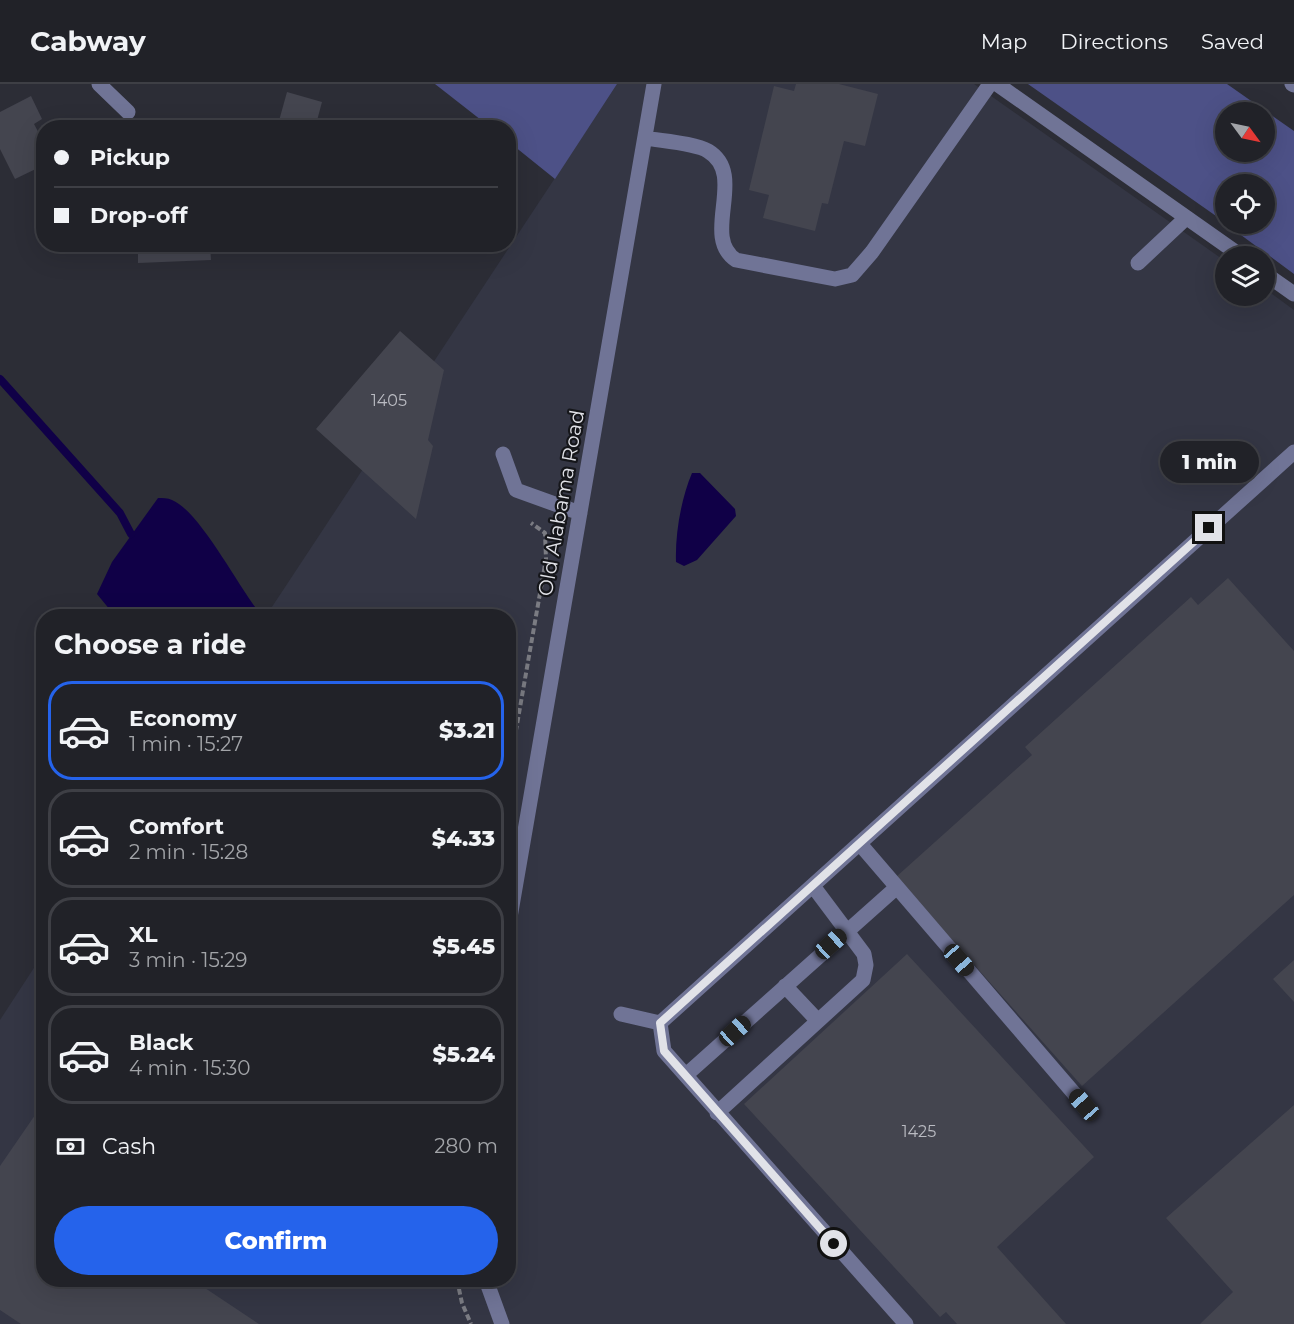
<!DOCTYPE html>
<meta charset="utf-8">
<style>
:root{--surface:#212228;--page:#292a30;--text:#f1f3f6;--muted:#a2a4a8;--line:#3e3f45;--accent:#2563eb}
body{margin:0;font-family:Montserrat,sans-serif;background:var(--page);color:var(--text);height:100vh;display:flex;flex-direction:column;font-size:22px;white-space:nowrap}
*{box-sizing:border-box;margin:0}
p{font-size:20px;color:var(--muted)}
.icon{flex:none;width:33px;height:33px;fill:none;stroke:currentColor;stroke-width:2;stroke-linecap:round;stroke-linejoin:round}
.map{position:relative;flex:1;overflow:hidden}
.panel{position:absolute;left:36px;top:525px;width:480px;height:678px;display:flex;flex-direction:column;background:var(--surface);border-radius:24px;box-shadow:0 6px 24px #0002,0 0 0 2px var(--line)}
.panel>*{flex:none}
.banner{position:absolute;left:36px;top:36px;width:480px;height:132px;border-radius:24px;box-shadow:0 6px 24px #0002,0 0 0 2px var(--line);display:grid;align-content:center;height:132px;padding:0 18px;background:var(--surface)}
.needle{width:39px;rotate:123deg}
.buttons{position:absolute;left:1215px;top:18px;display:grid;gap:12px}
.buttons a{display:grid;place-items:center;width:60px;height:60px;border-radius:50%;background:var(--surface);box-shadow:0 6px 24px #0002,0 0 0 2px var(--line);font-size:30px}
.end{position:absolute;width:27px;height:27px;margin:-14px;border:8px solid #e1e2e8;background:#111;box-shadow:0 0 0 3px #111}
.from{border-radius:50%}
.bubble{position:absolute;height:42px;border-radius:21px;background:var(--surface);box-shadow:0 6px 24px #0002,0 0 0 2px var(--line);font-size:20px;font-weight:800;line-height:42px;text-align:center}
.car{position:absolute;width:18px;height:36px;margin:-18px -9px;border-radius:8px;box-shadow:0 0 4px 2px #0007;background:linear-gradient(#222 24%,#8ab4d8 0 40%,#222 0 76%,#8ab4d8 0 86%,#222 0)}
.banner b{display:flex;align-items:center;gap:21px;height:57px;font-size:22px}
.banner b+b{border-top:2px solid var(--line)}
.banner i{width:15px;height:15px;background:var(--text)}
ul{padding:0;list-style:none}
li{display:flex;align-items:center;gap:18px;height:99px;margin:0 12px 9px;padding:0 6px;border:3px solid var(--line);border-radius:24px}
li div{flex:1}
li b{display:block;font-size:22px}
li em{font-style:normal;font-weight:800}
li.on{border-color:var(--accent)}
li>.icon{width:54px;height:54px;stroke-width:1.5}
h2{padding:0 18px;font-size:27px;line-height:72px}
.pay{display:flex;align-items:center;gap:15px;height:66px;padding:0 18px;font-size:22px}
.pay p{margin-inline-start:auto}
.button{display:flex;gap:12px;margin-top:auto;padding:12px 18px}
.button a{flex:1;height:69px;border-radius:36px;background:var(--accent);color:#fff;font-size:24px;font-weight:800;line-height:69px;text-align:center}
header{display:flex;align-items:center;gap:36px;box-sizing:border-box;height:84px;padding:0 30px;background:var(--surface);border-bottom:2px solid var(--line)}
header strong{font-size:28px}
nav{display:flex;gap:33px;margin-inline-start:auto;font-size:21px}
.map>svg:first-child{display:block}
.built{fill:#343644}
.green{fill:#4d5187;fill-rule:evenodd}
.water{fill:#100047}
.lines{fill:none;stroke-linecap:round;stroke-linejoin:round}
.stream{stroke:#100047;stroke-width:8}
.building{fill:#44454f}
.path{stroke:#7b7c83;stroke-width:4;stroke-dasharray:6 3;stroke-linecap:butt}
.minor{stroke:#707496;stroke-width:15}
.route{stroke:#e1e2e8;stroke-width:8}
.labels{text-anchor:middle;stroke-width:4.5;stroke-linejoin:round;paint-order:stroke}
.number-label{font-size:16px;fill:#babbc2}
.street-label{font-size:20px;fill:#e1e2e8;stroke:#15161a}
</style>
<header>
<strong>Cabway</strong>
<nav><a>Map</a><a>Directions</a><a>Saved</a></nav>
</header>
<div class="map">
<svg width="1294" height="1240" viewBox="0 0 1294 1240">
<rect width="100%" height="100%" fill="#2c2d36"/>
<path class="built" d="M617,0H974L1225,177L1226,212H1264L1265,205L1294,226V1240H0V936L43,870L44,1196H508V532H266Z"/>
<path class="green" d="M435,0H617L555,95L509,58L508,44L490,43Z
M1028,0H1227L1294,47V190L1226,140H1264V100H1226V139ZM1226,28H1264V68H1226Z"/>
<path class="water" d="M692,389H700L735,425L736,432L697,476L684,482L676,478C675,450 681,415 692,389Z
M158,414C162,414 168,414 172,416C200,427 240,506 262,532H115L97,510L112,478Z"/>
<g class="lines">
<path class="stream" d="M0,295L120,429L131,450"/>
</g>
<path class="building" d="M796,0H839L878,10L865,62L844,57L828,120L822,119L815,147L763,134L769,111L749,106L774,2L794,7Z
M287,8L322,18L315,44H277Z
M31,12L42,35L34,40L44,59V81L15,95L0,65V28Z
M138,160H210L211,176L138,179Z
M400,247L444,286L428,356L433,362L416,435L316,345Z
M1228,494L1294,567V811L1082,1002L896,793L1032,671L1025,663L1191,513L1198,521Z
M907,870L1094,1073L997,1163L1066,1240H957L946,1228L940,1233L744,1020Z
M1294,876V918L1273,895Z
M44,1018V1196H193L259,1240H21L0,1226V1082Z
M1294,1021V1240H1200L1233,1208L1166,1134Z"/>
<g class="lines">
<path class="path" d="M508,692L546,475L545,449L531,439
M457,1196L462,1219L471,1240"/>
<path class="minor" d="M99,0L128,28
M997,0L1241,172
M1292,0L1294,1
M645,54C661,57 695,59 708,67C748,91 700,152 736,176L835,195L852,191L872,168L990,0
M1138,179L1186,134
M1264,189L1294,210
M503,370L516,406L580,429
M860,760L1084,1021
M508,845L654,0
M785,902L818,937
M621,930L660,939
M660,939L1294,368
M660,939L664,967L906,1240
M686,991L897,803
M717,1029L863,896L866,881L864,870L813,802
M486,1196L502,1240"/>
</g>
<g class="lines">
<path class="route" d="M834,1160L664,967L660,939L1209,444"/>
</g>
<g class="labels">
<g class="number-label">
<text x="389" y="322">1405</text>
<text x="919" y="1053">1425</text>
</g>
<g class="street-label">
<text transform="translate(561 419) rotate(-80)" y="7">Old Alabama Road</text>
</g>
</g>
</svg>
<div class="buttons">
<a><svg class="needle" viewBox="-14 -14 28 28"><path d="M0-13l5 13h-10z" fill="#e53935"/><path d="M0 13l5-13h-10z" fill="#a2a4a8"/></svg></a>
<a><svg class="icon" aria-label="locate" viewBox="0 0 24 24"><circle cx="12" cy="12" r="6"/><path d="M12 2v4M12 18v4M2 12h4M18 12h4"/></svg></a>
<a><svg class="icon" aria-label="layers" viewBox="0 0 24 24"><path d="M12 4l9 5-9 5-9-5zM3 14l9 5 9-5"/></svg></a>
</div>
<i class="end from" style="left:834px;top:1160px"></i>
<i class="end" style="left:1209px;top:444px"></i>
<div class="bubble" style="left:1160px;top:357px;width:99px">1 min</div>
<i class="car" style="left:831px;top:860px;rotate:48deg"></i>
<i class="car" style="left:959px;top:876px;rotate:139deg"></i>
<i class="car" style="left:735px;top:947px;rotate:48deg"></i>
<i class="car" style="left:1084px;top:1021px;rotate:319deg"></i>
<div class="banner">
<b><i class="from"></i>Pickup</b>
<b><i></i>Drop-off</b>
</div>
<section class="panel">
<h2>Choose a ride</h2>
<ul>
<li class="on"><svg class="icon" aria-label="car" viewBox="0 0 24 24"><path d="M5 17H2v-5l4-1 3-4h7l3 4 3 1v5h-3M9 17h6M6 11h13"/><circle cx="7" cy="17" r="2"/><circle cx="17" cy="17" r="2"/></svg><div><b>Economy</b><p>1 min · 15:27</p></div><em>$3.21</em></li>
<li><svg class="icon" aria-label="car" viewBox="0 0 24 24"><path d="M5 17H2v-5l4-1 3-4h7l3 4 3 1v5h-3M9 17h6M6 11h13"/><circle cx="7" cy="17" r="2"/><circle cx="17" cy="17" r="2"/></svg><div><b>Comfort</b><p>2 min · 15:28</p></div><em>$4.33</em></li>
<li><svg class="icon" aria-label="car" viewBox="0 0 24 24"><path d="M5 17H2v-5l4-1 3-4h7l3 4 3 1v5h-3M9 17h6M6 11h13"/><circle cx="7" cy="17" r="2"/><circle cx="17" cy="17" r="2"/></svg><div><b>XL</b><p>3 min · 15:29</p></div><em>$5.45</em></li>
<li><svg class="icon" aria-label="car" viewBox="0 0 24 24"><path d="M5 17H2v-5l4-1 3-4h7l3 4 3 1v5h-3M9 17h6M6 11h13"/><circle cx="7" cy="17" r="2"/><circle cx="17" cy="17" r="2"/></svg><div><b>Black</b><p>4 min · 15:30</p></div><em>$5.24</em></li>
</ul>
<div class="pay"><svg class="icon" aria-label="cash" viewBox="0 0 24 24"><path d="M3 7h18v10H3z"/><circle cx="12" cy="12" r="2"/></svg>Cash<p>280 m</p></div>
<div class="button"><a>Confirm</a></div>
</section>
</div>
